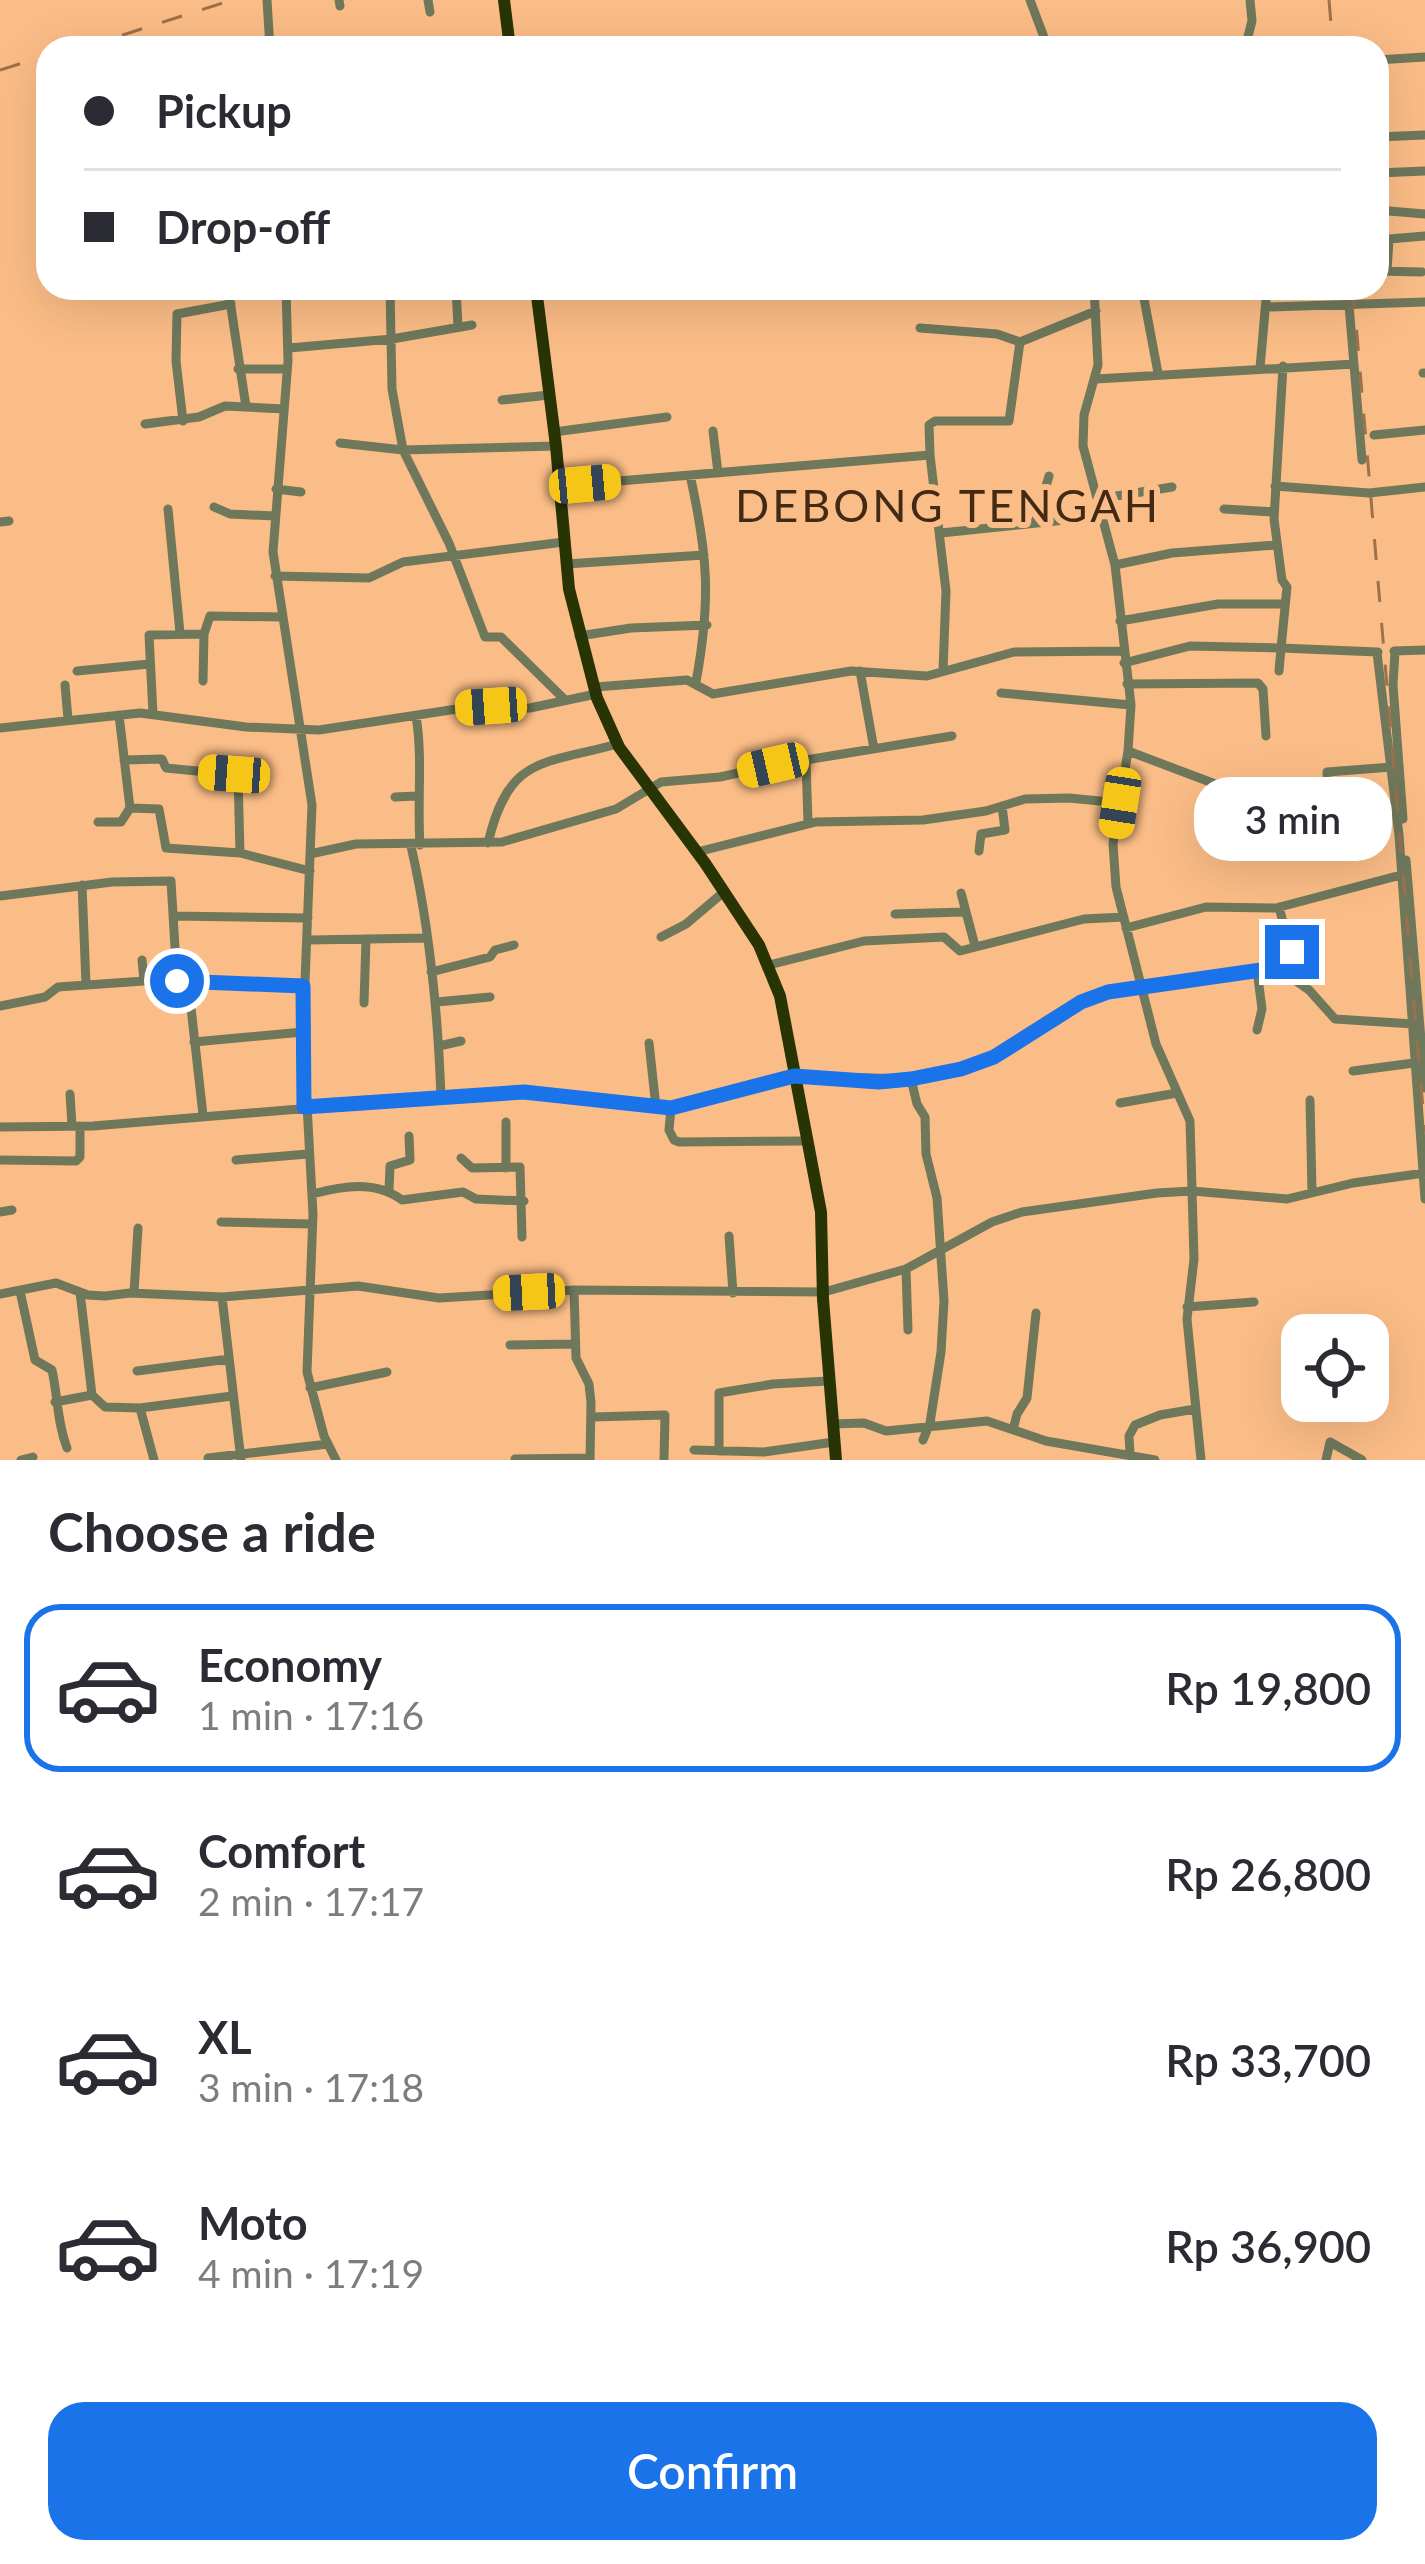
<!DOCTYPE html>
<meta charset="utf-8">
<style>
:root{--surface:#fff;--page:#f7f7f7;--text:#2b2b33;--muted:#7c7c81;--line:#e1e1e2;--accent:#1a73e8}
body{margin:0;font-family:Lato,sans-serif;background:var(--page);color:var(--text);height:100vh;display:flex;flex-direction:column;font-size:45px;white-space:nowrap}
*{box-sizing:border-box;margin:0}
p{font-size:39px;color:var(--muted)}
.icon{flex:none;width:66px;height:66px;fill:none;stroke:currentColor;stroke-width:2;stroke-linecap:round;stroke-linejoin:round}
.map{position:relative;height:1460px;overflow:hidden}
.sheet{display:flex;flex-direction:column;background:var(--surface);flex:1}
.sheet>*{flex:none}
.guide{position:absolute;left:36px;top:36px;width:1353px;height:264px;border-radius:36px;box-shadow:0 12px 48px #0002;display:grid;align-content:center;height:264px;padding:0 48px;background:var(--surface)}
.fabs{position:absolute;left:1281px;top:1314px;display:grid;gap:24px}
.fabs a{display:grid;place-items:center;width:108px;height:108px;border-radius:24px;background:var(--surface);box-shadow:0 12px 48px #0002;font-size:60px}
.end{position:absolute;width:54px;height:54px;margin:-27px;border:15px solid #1a73e8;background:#fff;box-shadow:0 0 0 6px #fff}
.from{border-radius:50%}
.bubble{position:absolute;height:84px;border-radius:36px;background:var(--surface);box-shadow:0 12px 48px #0002;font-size:39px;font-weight:600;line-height:84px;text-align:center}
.car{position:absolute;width:36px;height:72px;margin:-36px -18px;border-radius:15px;box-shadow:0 0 9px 3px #0007;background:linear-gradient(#f5c518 24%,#345 0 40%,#f5c518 0 76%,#345 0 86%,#f5c518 0)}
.guide b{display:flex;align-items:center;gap:42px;height:114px;font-size:45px}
.guide b+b{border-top:3px solid var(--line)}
.guide i{width:30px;height:30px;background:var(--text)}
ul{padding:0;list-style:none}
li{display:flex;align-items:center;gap:36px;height:168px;margin:0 24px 18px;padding:0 24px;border:6px solid transparent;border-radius:36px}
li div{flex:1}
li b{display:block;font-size:45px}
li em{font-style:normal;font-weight:600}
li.on{border-color:var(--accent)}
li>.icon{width:108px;height:108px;stroke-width:1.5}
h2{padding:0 48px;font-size:54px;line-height:144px}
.button{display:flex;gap:24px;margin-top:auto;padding:24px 48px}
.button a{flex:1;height:138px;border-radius:36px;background:var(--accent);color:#fff;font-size:48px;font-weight:600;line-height:138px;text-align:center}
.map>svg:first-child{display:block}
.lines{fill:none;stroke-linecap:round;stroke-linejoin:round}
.minor{stroke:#6f785b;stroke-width:9}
.major{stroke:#293405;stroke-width:12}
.rail{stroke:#9c714c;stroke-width:3;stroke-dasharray:21 21;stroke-linecap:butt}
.route{stroke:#1a73e8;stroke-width:15}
.labels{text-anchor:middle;stroke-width:12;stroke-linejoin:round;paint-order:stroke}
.quarter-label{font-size:45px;letter-spacing:3px;fill:#422a14;stroke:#fbbd87}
</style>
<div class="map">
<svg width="1425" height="1460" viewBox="0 0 1425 1460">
<rect width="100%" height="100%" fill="#fbbd87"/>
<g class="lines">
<path class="minor" d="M267,0L270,48
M339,0L340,6
M428,0L430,12
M1030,0L1048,48
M1245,48L1252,21L1250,0
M1377,60L1425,57
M1377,137L1425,135
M1377,173L1425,171
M1377,210L1425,214
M1377,271L1422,272
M1387,271L1389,239L1425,236
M286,288L288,361L273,552L312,805L303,1032L313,1214L307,1372L324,1436L336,1460
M390,288L392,389L403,450L449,543L485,637H501L564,699
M456,288L458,327
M1094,288L1098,365L1084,415L1083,446L1115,565L1131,705L1128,751L1113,844L1116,887L1156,1044L1190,1121L1194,1259L1187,1319L1201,1460
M1142,288L1158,373
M1349,305L1362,460
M1267,307L1425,302
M920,328L997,334L1020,342L1096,311
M289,348L392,339L472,325
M1283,366L1274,519L1282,580L1287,587L1281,648L1378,652
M1260,368L1267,288
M238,369H287
M1423,373H1425
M1096,379L1354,364
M502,400L549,395
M246,407L229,294L255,288
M183,421L176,361L177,314L231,304
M145,424L199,417L225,406L284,409
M713,431L718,473
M554,432L667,417
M1374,435L1425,430
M340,443L403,450L556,446
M930,455L929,425L935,421H1009L1020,342
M690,475C708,556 711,600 696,682
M559,486L930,455L946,591L943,671
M1275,486L1369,493L1425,487
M276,489L301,492
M1098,499L1172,487
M214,507L230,514L274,516
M168,509L180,633
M1224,509L1274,512
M0,522L9,521
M1035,523L1049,476
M941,533L1103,516
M566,564L704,555
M1115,565L1172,553L1276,545
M275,576L369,578L403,562L564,542
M1120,621L1218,604H1285
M579,636L631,628L707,625
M1394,651L1425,650
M1395,651L1393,685L1403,819
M1377,653L1399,835L1425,1199
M1124,663L1190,646L1281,648L1279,671
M77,671L149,664
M860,671L874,749
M203,681L204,634
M1127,684L1258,683L1263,689L1266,736
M65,685L68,719
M595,687L687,680L713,694L851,671L927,676L1014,652L1122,651
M1001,693L1131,705
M153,714L149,635L204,634L210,616L281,617
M119,715L130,808L159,809L166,848L240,853L310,871
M416,716C423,759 417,802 420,845
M0,728L140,713L246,727L319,730L457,709L530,708L596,694
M1128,751L1226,788L1255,806L1304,812L1343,810
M124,760L162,759L166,768L238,775L240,853
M395,797L416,796
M1329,810L1327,772L1392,767
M98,822H121L130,808
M808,823L806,760L952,736
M488,843C509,754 544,765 617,744
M411,846C430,929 438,1013 441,1098
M979,851L981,834L1005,830L1002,806
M697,852L816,822L923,820L986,811L1025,799L1069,798L1120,803
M310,854L356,844L502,842L616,809L661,782L720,777L773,765
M1406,860L1425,1088
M82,885L86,984
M961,893L975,946
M0,896L112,882L171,881L177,981
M895,914L964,912
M174,916L308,918
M1126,928L1206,907L1276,908L1401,875
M661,937L686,924L725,891
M309,940L427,938
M142,960L144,981H227L303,986
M769,965L864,941L944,937L960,951L1084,919L1124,917
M1276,967L1309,990L1335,1019L1414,1024
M431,972L490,957L495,950L514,945
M188,981L203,1115
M437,1002L490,997
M364,1003L366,939
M0,1006L45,997L58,987L144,981
M1257,1030L1262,1009L1257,970
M194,1042L303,1032
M649,1043L656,1107
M439,1046L461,1041
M1353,1071L1414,1063
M911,1079L917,1104L925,1117L926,1154L937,1198L944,1301L941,1352L930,1423L923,1440
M70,1094L72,1126
M1310,1100L1312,1192
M1120,1103L1177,1093
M671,1108L669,1130L674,1140L679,1142L807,1141
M0,1127L93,1126L506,1092L671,1108L794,1076L911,1079L961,1069L994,1057L1081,1002L1108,992L1276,967L1287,961L1291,952L1279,907
M461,1158L472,1168L520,1167L522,1237
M0,1160L76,1161L80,1157V1126
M236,1160L308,1154
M506,1168V1122
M389,1190L390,1166L410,1160L409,1136
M312,1194C343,1186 375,1180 402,1200L463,1192L476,1199L524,1201
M0,1212L12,1210
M221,1222L312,1224
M729,1236L733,1293
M906,1269L908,1330
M574,1290L576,1358L589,1384L591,1403L590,1460
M20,1291L35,1360L52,1370C58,1397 57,1422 67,1448
M80,1292L92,1395L105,1407L140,1408
M134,1293L138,1228
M0,1294L56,1283L88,1295L105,1296L130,1293L222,1297L358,1286L439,1298L574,1290L824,1292L906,1269L992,1222L1022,1212L1157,1193L1192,1191L1287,1199L1353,1183L1425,1173
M222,1297L241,1460
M1187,1307L1254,1302
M510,1345L575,1344
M137,1371L229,1359
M310,1388L387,1372
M55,1402L92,1395
M592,1417L665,1415L664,1460
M832,1424L864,1423L886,1431L987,1421L1046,1441L1155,1460
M1013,1430L1017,1414L1027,1398L1036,1313
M694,1450L764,1452L834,1442
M719,1451V1393L773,1384L828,1381
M1130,1454L1129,1436L1135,1425L1160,1415L1195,1409
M208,1458L328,1444
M515,1459L590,1458
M21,1460L33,1457
M154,1460L140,1408L232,1396
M1326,1460L1330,1442L1362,1460"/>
<path class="major" d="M504,0L510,48
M536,288L556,446L569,589L597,698L619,747L705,863L759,945L780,996L821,1212L823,1299L836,1460"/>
<path class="rail" d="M1329,0L1333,48
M82,48L232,0
M0,70L48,55
M1353,288L1425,1132"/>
</g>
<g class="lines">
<path class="route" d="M177,981L303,986L304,1107L524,1092L671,1108L794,1076L879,1082L911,1079L961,1069L994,1057L1081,1002L1108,992L1268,969L1285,962L1292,952"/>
</g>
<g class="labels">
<g class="quarter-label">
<text x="948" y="522">DEBONG TENGAH</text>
</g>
</g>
</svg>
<div class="fabs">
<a><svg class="icon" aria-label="locate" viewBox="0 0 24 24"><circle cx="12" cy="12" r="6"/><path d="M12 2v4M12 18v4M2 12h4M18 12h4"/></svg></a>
</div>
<i class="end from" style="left:177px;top:981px"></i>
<i class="end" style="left:1292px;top:952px"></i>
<div class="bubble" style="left:1194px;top:777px;width:198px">3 min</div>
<i class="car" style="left:585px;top:484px;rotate:85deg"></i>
<i class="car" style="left:491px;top:706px;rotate:266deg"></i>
<i class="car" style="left:773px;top:765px;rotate:257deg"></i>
<i class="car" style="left:234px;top:774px;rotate:274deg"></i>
<i class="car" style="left:1120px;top:803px;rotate:189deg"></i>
<i class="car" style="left:529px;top:1292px;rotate:267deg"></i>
<div class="guide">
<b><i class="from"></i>Pickup</b>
<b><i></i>Drop-off</b>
</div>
</div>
<section class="sheet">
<h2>Choose a ride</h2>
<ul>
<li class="on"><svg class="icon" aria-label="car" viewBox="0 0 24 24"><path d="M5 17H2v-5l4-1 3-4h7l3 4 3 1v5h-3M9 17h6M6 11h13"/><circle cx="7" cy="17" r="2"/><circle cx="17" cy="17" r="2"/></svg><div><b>Economy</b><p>1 min · 17:16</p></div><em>Rp 19,800</em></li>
<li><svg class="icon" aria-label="car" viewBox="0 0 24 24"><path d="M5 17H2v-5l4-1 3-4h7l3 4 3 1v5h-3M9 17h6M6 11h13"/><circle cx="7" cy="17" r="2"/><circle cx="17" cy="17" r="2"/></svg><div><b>Comfort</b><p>2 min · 17:17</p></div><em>Rp 26,800</em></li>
<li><svg class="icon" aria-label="car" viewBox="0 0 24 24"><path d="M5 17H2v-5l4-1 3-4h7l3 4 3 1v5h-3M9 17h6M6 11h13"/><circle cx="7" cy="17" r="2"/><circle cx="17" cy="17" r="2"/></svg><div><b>XL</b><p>3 min · 17:18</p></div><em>Rp 33,700</em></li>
<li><svg class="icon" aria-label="car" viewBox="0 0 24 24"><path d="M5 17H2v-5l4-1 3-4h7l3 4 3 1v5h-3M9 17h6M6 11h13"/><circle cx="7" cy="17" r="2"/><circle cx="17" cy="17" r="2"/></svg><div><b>Moto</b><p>4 min · 17:19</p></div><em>Rp 36,900</em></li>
</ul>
<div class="button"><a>Confirm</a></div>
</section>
